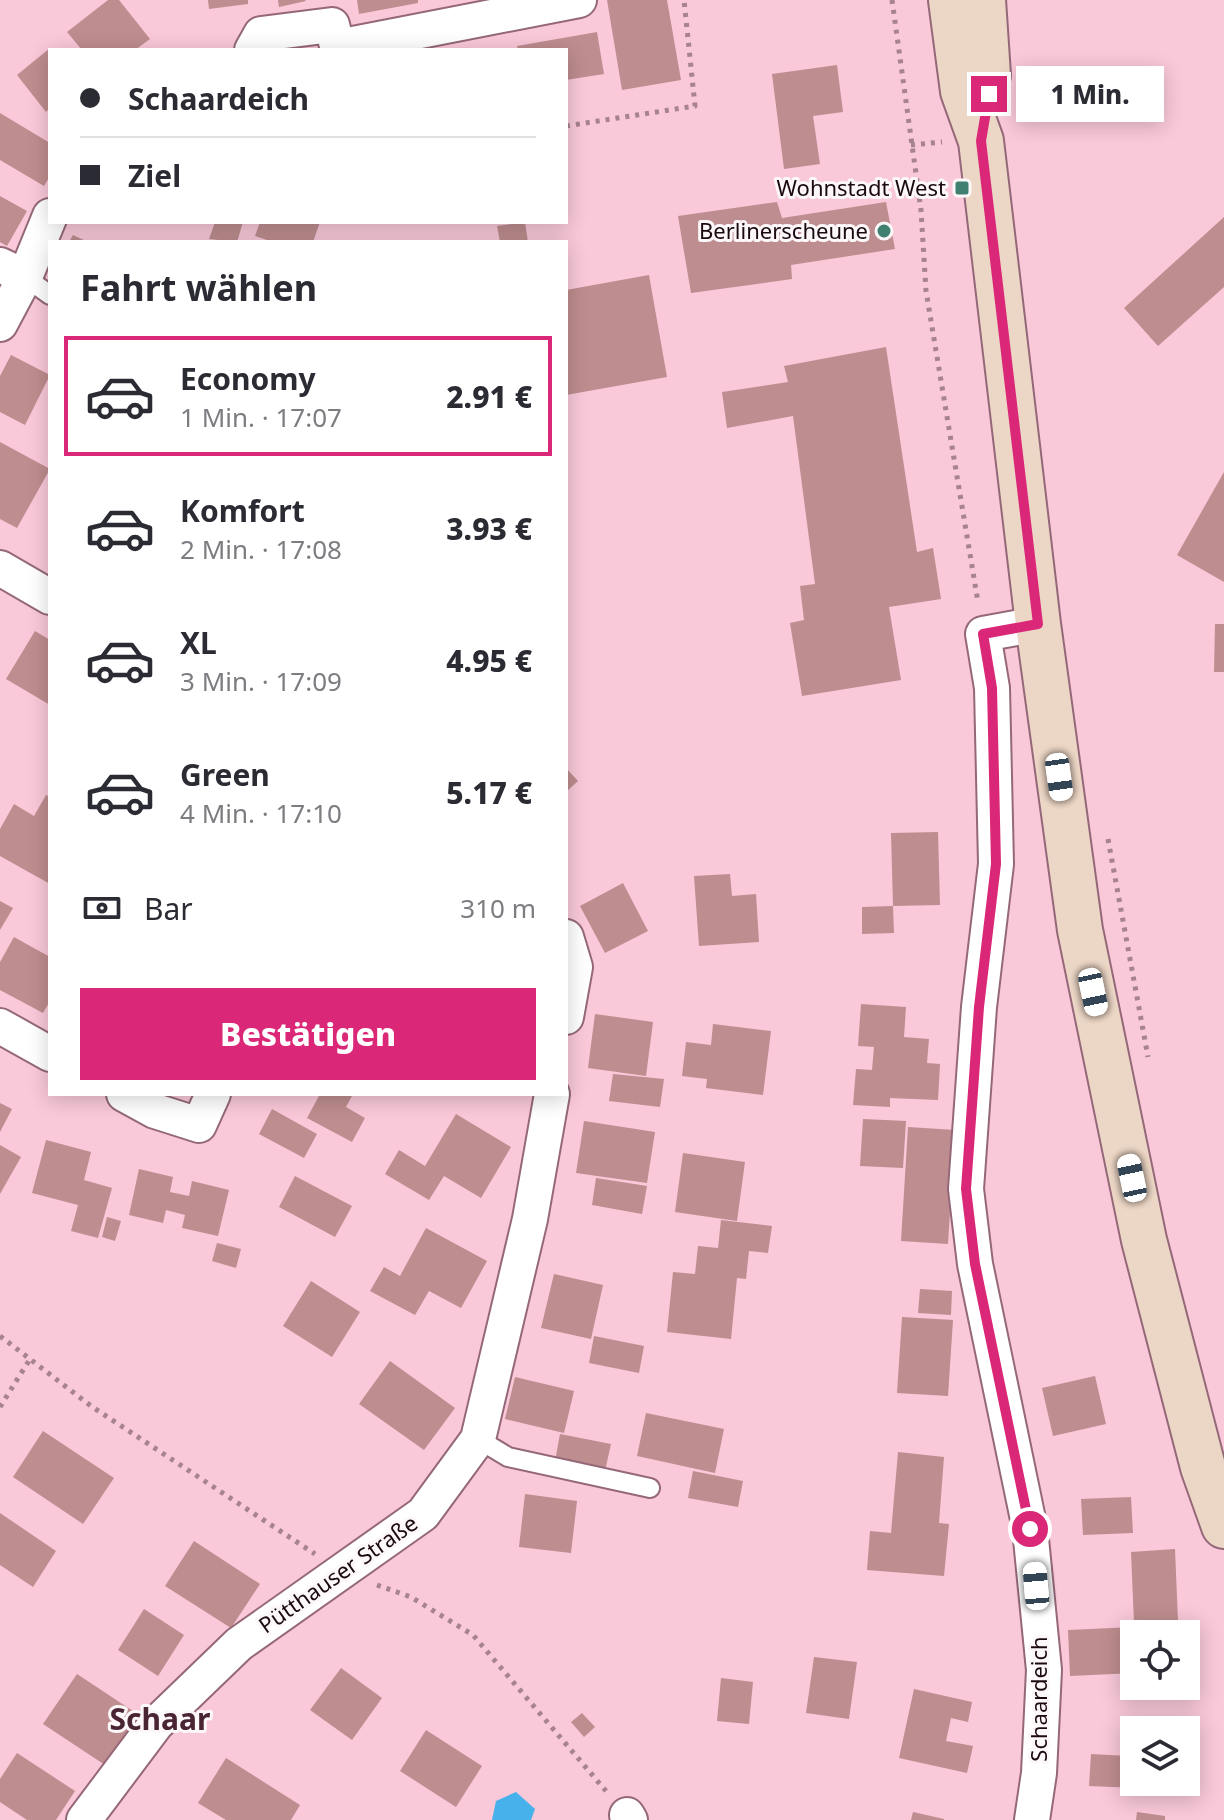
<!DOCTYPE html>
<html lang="de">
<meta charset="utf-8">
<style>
:root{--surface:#fff;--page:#f2f2f3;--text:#2b2b33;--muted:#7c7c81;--line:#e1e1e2;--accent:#db2777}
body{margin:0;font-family:"Noto Sans",sans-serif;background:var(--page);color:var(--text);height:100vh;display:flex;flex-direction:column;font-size:30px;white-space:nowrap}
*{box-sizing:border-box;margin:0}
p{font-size:26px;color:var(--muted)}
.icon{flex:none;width:44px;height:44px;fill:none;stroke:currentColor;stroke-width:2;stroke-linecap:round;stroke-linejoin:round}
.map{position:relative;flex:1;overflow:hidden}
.panel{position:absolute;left:48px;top:240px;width:520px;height:856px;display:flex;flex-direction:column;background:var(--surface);border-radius:0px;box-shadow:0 4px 20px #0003}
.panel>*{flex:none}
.banner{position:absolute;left:48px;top:48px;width:520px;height:176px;border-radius:0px;box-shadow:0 4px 20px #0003;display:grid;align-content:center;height:176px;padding:0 32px;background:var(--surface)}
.controls{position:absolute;left:1120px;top:1620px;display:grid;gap:16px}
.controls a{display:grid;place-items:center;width:80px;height:80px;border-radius:0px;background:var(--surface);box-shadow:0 4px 20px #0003;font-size:40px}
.end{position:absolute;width:36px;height:36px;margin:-18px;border:10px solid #db2777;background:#fff;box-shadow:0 0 0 4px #fff}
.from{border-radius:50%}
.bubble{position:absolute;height:56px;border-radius:0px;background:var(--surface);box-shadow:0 4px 20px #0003;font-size:26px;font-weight:800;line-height:56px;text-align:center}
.car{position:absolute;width:24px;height:48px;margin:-24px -12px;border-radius:10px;box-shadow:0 0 6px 2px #0007;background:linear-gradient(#fff 24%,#345 0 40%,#fff 0 76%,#345 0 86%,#fff 0)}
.banner b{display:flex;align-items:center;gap:28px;height:76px;font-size:30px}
.banner b+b{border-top:2px solid var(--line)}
.banner i{width:20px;height:20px;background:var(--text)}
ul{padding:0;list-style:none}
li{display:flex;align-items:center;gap:24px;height:120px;margin:0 16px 12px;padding:0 16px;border:4px solid transparent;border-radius:0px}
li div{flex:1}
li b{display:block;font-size:30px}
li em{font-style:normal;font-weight:800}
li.selected{border-color:var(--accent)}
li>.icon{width:72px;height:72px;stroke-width:1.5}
h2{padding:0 32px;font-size:36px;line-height:96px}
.pay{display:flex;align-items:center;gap:20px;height:88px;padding:0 32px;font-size:30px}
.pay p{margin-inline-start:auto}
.cta{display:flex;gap:16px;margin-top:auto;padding:16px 32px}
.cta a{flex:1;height:92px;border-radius:0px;background:var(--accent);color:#fff;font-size:32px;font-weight:800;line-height:92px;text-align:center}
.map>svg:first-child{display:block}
.water{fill:#47b1eb}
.building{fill:#be8d8f}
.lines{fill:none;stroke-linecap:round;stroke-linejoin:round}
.service-casing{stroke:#946878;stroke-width:22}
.minor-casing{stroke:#946878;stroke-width:38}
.secondary-casing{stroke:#946878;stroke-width:48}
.path{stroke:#a7828f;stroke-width:5;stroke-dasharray:4 6;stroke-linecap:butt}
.service{stroke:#fff;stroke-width:18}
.minor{stroke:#fff;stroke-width:34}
.secondary{stroke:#ecd6c5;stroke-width:44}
.route{stroke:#db2777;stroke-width:10}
.poi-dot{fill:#3f8071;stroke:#fcf7f9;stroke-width:3}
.labels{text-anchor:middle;stroke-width:6;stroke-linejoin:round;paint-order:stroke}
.poi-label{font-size:22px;fill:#1a0a10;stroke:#fcf7f9;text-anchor:end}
.street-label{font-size:22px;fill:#1a0a10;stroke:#fcf7f9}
.district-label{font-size:30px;font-weight:bold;fill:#492433;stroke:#fcf7f9}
</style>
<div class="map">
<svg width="1224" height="1820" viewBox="0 0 1224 1820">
<rect width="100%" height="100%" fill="#f9c8d9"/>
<path class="water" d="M516,1792L535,1809L531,1820H492L496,1801Z"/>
<path class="building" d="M108,0H119L150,39L135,50H82L67,32Z
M208,0H248V4L209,9Z
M278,0H305L306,1L279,7Z
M357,0H418V3L359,14Z
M607,0H667L681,80L622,90Z
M597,32L604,74L566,80V50H518L517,46Z
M50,48V108L46,112L17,75Z
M837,65L843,112L813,116L820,164L784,169L772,74Z
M0,113L50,143V176L44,186L0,160Z
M0,196L27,211L7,246L0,242Z
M777,202L782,218L886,202L895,249L791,265L792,279L691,293L678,216Z
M1224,217V287L1158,346L1124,308Z
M215,222H243L237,242L209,239Z
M260,222H320L313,242H273L255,236Z
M525,222L528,242H500L497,226Z
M73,235L88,242H69Z
M649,275L667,377L566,395V290Z
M886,347L917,552L933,548L941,599L889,607L901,680L802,696L790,623L804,620L800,586L815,584L793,416L727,428L722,392L788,382L784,366Z
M11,355L50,375L25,425L0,412V376Z
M0,442L50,469L17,528L0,519Z
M1224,472V582L1177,555Z
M1215,624H1224V672H1214Z
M35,631L50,640V705L6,679Z
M566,768L578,781L566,792Z
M46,795L50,797V884L0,856V829L14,804L34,816Z
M938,832L940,905L893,906L891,833Z
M730,874L732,896L756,894L759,942L699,946L694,876Z
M623,883L648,931L605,953L580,906Z
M0,901L13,908L0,930Z
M893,906L894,933L862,934V907Z
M14,937L50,957V1001L43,1013L0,990V962Z
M861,1004L906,1007L904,1037L929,1039L927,1063L940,1064L938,1100L890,1098V1107L853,1105L856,1069L872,1070L874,1047L858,1046Z
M595,1014L653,1022L646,1076L588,1068Z
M713,1024L771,1031L763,1095L706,1088L707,1079L682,1076L686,1042L711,1045Z
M613,1074L664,1079L660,1107L609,1101Z
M320,1094H353L346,1107L365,1118L352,1142L307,1118Z
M0,1103L12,1109L0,1132Z
M272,1109L317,1134L304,1158L259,1134Z
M456,1114L511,1147L481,1198L444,1176L429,1200L385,1174L399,1150L425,1166Z
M863,1119L906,1121L903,1168L860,1166Z
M584,1121L655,1132L647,1183L576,1173Z
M908,1127L955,1130L948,1244L901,1241Z
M46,1140L91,1152L84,1180L112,1188L98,1238L71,1231L78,1205L32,1193Z
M0,1145L21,1157L0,1194Z
M683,1153L745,1162L737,1221L675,1212Z
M139,1169L173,1177L170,1192L189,1196L192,1181L229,1190L218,1236L182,1228L185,1215L166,1210L163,1223L129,1215Z
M295,1176L352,1206L335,1237L279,1207Z
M596,1178L647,1186L642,1214L592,1205Z
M107,1217L121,1221L115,1241L102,1237Z
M721,1220L772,1226L768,1253L749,1251L746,1279L737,1278L731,1339L667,1332L673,1272L695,1274L698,1246L718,1248Z
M426,1228L487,1261L461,1308L429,1291L415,1315L370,1291L384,1267L400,1276Z
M217,1243L241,1249L236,1268L212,1261Z
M554,1274L603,1285L591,1339L541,1328Z
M311,1281L360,1312L332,1357L283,1326Z
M920,1289L952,1291L951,1315L918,1313Z
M902,1317L953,1320L948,1396L897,1393Z
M594,1336L644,1346L639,1373L589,1363Z
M390,1361L455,1408L424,1450L359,1404Z
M1095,1376L1106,1424L1053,1436L1042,1388Z
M515,1377L574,1391L564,1433L505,1419Z
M646,1413L724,1429L715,1473L637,1456Z
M43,1431L114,1478L83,1524L13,1477Z
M560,1434L611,1444L605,1471L555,1461Z
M898,1452L944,1457L939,1523L949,1524L944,1576L867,1570L870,1531L891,1533Z
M693,1471L743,1481L738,1507L688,1498Z
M525,1494L577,1501L571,1553L519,1547Z
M1131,1497L1133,1533L1083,1535L1081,1499Z
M0,1513L56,1551L33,1587L0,1565Z
M194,1541L260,1584L231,1628L165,1586Z
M1175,1549L1178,1621L1134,1623L1131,1552Z
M144,1609L184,1635L158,1676L118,1650Z
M1178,1625L1179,1634H1134V1673L1070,1676L1068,1630Z
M814,1657L857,1662L849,1719L806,1713Z
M341,1668L382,1698L352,1740L310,1710Z
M77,1674L139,1715L105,1765L43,1724Z
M721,1678L753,1682L749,1724L717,1721Z
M914,1689L972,1702L968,1722L951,1718L946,1741L973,1746L967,1773L899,1758Z
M582,1713L595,1727L584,1737L571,1722Z
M1130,1722L1162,1723V1730H1134V1782H1160L1159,1789L1089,1786L1091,1754L1128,1756Z
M426,1730L482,1766L456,1807L400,1771Z
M17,1753L75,1791L56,1820H27L0,1802V1779Z
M226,1758L300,1805L291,1820H226L198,1803Z
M913,1812L944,1819V1820H911Z
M1137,1812L1165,1816V1820H1136Z"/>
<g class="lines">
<defs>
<path id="service" d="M25,277L50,295
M478,1439L508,1457L650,1488"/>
<path id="minor" d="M338,47L579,0
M252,50L261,34L332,25L338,50
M0,265L25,277
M0,324L25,277L50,216
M0,568L50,597
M566,937L575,967L566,1017
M0,1026L50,1054
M124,1094L155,1111L199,1125L213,1094
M627,1815L630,1820
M84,1820L156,1724L239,1644L423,1514L478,1439L530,1219L552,1094
M1032,1820L1039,1773L1044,1670L1030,1529L975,1264L966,1189L979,1007L996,864L992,688L983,634L1038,624"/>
<path id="secondary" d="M951,0L963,91L981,141L1038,624L1080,930L1144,1240L1203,1467L1224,1526
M983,0L988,75"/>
</defs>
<use href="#service" class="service-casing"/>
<use href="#minor" class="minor-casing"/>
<use href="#secondary" class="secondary-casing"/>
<path class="path" d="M892,0L921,210L926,291L978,602
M566,126L695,106L684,0
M911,145L942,142
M1108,839L1148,1057
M0,1336L91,1406L315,1554
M0,1407L30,1359
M377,1585L411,1597L473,1635L606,1791"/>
<use href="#service" class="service"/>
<use href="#minor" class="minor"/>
<use href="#secondary" class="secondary"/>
</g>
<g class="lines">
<path class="route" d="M989,94L981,141L1038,624L983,634L992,688L996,864L979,1007L966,1189L975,1264L1030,1529"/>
</g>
<g class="poi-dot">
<rect x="954" y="180" width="16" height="16" rx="4"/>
<circle cx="884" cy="231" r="8"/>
</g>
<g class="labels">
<g class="poi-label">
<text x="946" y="196">Wohnstadt West</text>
<text x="868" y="239">Berlinerscheune</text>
</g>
<g class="street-label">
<text transform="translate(338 1574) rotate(-35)" y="8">Pütthauser Straße</text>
<text transform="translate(1039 1699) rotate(-90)" y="8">Schaardeich</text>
</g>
<g class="district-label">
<text x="160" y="1730">Schaar</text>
</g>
</g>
</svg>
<div class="controls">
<a><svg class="icon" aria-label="locate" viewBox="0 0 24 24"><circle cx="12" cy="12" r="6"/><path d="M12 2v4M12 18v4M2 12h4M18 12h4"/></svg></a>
<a><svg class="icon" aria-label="layers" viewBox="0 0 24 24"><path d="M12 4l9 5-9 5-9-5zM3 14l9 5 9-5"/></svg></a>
</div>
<i class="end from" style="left:1030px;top:1529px"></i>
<i class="end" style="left:989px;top:94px"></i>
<div class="bubble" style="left:1016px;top:66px;width:148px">1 Min.</div>
<i class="car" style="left:1059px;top:777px;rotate:172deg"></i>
<i class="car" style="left:1093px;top:992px;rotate:168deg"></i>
<i class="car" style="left:1132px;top:1178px;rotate:348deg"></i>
<i class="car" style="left:1036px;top:1586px;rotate:355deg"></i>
<div class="banner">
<b><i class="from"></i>Schaardeich</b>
<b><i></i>Ziel</b>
</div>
<section class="panel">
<h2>Fahrt wählen</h2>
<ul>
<li class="selected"><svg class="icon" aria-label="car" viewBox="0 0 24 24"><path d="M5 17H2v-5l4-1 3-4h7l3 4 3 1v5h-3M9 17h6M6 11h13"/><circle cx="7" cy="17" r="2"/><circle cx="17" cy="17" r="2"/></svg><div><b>Economy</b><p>1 Min. · 17:07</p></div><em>2.91 €</em></li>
<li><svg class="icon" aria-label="car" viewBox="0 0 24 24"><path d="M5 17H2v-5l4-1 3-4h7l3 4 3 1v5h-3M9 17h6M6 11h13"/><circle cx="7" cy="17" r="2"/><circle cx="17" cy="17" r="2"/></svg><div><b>Komfort</b><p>2 Min. · 17:08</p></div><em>3.93 €</em></li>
<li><svg class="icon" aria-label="car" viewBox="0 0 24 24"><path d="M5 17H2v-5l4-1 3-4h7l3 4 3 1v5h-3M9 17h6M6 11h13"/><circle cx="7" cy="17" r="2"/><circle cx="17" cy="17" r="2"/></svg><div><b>XL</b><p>3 Min. · 17:09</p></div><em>4.95 €</em></li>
<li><svg class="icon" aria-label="car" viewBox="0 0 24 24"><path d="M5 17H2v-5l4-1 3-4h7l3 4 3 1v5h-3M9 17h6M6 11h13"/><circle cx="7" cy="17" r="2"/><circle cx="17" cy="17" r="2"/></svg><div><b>Green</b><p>4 Min. · 17:10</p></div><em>5.17 €</em></li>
</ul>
<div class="pay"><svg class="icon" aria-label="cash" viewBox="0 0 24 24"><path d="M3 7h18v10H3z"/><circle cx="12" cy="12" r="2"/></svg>Bar<p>310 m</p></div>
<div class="cta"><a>Bestätigen</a></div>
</section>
</div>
